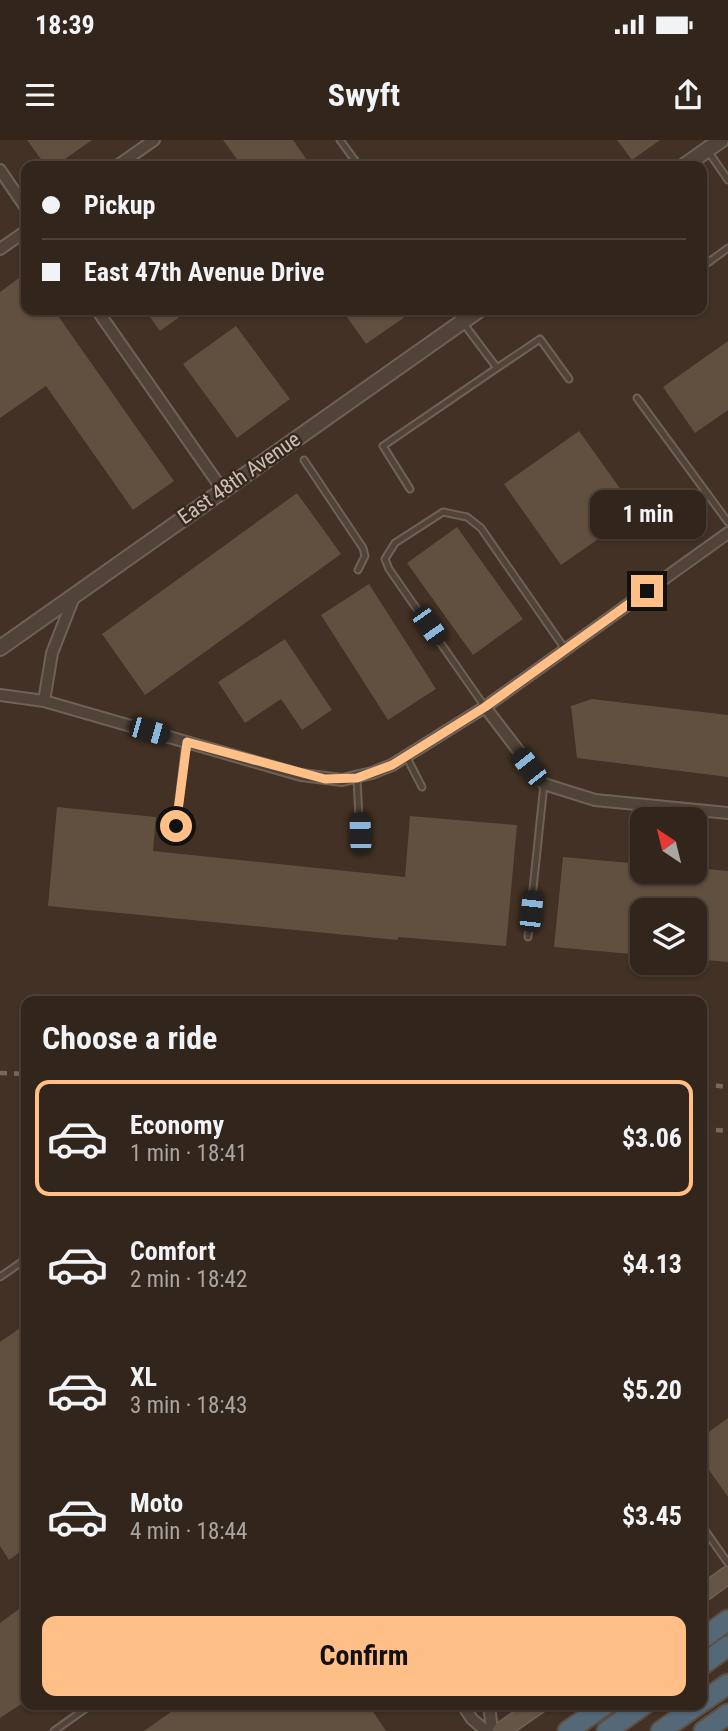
<!DOCTYPE html>
<meta charset="utf-8">
<style>
:root{--surface:#32251b;--page:#3d3128;--text:#f1f3f6;--muted:#a8a5a3;--line:#4d423a;--accent:#ffbf87}
body{margin:0;font-family:"Roboto Condensed",sans-serif;background:var(--page);color:var(--text);height:100vh;display:flex;flex-direction:column;font-size:26px;white-space:nowrap}
*{box-sizing:border-box;margin:0}
p{font-size:23px;color:var(--muted)}
.icon{flex:none;width:38px;height:38px;fill:none;stroke:currentColor;stroke-width:2;stroke-linecap:round;stroke-linejoin:round}
.map{position:relative;flex:1;overflow:hidden}
.panel{position:absolute;left:21px;top:856px;width:686px;height:714px;display:flex;flex-direction:column;background:var(--surface);border-radius:14px;box-shadow:0 2px 5px #0004,0 0 0 2px var(--line)}
.panel>*{flex:none}
.hud{position:absolute;left:21px;top:21px;width:686px;height:154px;border-radius:14px;box-shadow:0 2px 5px #0004,0 0 0 2px var(--line);display:grid;align-content:center;height:154px;padding:0 21px;background:var(--surface)}
.needle{width:46px;rotate:325deg}
.buttons{position:absolute;left:630px;top:667px;display:grid;gap:14px}
.buttons a{display:grid;place-items:center;width:77px;height:77px;border-radius:14px;background:var(--surface);box-shadow:0 2px 5px #0004,0 0 0 2px var(--line);font-size:35px}
.end{position:absolute;width:32px;height:32px;margin:-16px;border:9px solid #ffbf87;background:#111;box-shadow:0 0 0 4px #111}
.from{border-radius:50%}
.bubble{position:absolute;height:49px;border-radius:14px;background:var(--surface);box-shadow:0 2px 5px #0004,0 0 0 2px var(--line);font-size:23px;font-weight:700;line-height:49px;text-align:center}
.car{position:absolute;width:21px;height:42px;margin:-21px -10px;border-radius:9px;box-shadow:0 0 5px 2px #0007;background:linear-gradient(#222 24%,#8ab4d8 0 40%,#222 0 76%,#8ab4d8 0 86%,#222 0)}
.hud b{display:flex;align-items:center;gap:24px;height:66px;font-size:26px}
.hud b+b{border-top:2px solid var(--line)}
.hud i{width:18px;height:18px;background:var(--text)}
ul{padding:0;list-style:none}
li{display:flex;align-items:center;gap:21px;height:116px;margin:0 14px 10px;padding:0 7px;border:4px solid transparent;border-radius:14px}
li div{flex:1}
li b{display:block;font-size:26px}
li em{font-style:normal;font-weight:700}
li.active{border-color:var(--accent)}
li>.icon{width:63px;height:63px;stroke-width:1.5}
h2{padding:0 21px;font-size:32px;line-height:84px}
.cta{display:flex;gap:14px;margin-top:auto;padding:14px 21px}
.cta a{flex:1;height:80px;border-radius:14px;background:var(--accent);color:#111;font-size:28px;font-weight:700;line-height:80px;text-align:center}
.status{display:flex;justify-content:space-between;align-items:center;height:49px;padding:0 35px;background:var(--surface);direction:ltr}
.status svg{height:19px;fill:currentColor}
header{display:flex;justify-content:space-between;align-items:center;height:91px;padding:0 21px;background:var(--surface);font-size:32px;font-weight:700}
.map>svg:first-child{display:block}
.building{fill:#614f3f}
.lines{fill:none;stroke-linecap:round;stroke-linejoin:round}
.service-casing{stroke:#6f6156;stroke-width:9}
.minor-casing{stroke:#6f6156;stroke-width:14}
.tertiary-casing{stroke:#6f6156;stroke-width:18}
.secondary-casing{stroke:#6f6156;stroke-width:19}
.motorway-casing{stroke:#5c4e43;stroke-width:23}
.service{stroke:#514338;stroke-width:5}
.minor{stroke:#514338;stroke-width:10}
.tertiary{stroke:#514338;stroke-width:14}
.secondary{stroke:#655546;stroke-width:16}
.motorway{stroke:#556878;stroke-width:19}
.rail{stroke:#79675a;stroke-width:4.5;stroke-dasharray:7 7;stroke-linecap:butt}
.route{stroke:#ffbf87;stroke-width:9}
.labels{text-anchor:middle;stroke-width:5;stroke-linejoin:round;paint-order:stroke}
.street-label{font-size:21px;fill:#ccc0b5;stroke:#37281d}
</style>
<div class="status"><b>18:39</b><svg viewBox="0 0 49 12"><path d="M0 12V9h3v3zM5 12V6h3v6zM10 12V3h3v9zM15 12V0h3v12zM26 1h20v11H26zM47 4h2v5h-2z"/></svg></div>
<header><svg class="icon" aria-label="menu" viewBox="0 0 24 24"><path d="M4 6h16M4 12h16M4 18h16"/></svg>Swyft<svg class="icon" aria-label="share" viewBox="0 0 24 24"><path d="M12 15V3M7 8l5-5 5 5M5 13v7h14v-7"/></svg></header>
<div class="map">
<svg width="728" height="1591" viewBox="0 0 728 1591">
<rect width="100%" height="100%" fill="#423124"/>
<path class="building" d="M27,0H92L55,26H46Z
M223,0H293L311,26H242Z
M617,0H660L632,20Z
M26,133V170H54L174,341L133,370L46,246L0,278V152Z
M145,170H189L160,191Z
M342,170H415L366,204Z
M236,186L290,259L237,298L183,224Z
M728,201V270L695,293L663,247Z
M579,291L637,372L561,425L504,344Z
M297,353L341,414L145,555L102,494Z
M457,387L523,479L473,515L407,423Z
M369,444L436,549L388,580L321,475Z
M285,499L332,570L302,590L281,559L245,583L218,542Z
M592,559L728,575V637L577,618L571,566Z
M57,667L156,677L153,711L405,737L410,676L517,685L506,806L398,797V800L48,766Z
M563,717L642,724V732H695V728L728,731V822L695,819V770H642V815L554,807Z
M26,1184V1408L9,1420L0,1406V1202Z
M728,1278V1357L702,1320V1297Z
M26,1464V1561L0,1578V1483Z
M182,1564H368L386,1591H144Z"/>
<g class="lines">
<defs>
<path id="service" d="M340,0L359,26
M708,11L728,40
M702,127L728,108
M639,172L642,170
M497,228L540,199L569,239
M637,258L728,382
M304,320L363,408L365,416L358,430
M410,349L383,306L497,228L464,184
M485,567L389,429L385,419L395,403L443,372L467,377L481,388L565,509
M406,616L422,647
M357,638L360,699
M176,686L186,602
M528,797L544,644
M0,1137L26,1119
M702,1386L728,1423
M54,1591L92,1564"/>
<path id="minor" d="M117,26L154,0
M0,30L26,68
M0,109L26,91
M97,170L222,349
M0,555L44,561L301,635L342,640L372,633L392,625L485,567L728,393
M44,561L52,513L74,457
M485,567L544,644L595,660L728,673
M462,1564L472,1579L486,1591
M489,1564L492,1591"/>
<path id="tertiary" d="M684,26L721,0
M0,508L479,170"/>
<path id="secondary" d="M702,1454L728,1435
M501,1591L540,1564"/>
<path id="motorway" d="M702,1499L728,1480
M702,1525L728,1506
M702,1562L728,1544
M568,1591L606,1564
M607,1591L645,1564
M661,1591L699,1564
M704,1591L728,1574"/>
</defs>
<use href="#service" class="service-casing"/>
<use href="#minor" class="minor-casing"/>
<use href="#tertiary" class="tertiary-casing"/>
<use href="#secondary" class="secondary-casing"/>
<use href="#motorway" class="motorway-casing"/>
<use href="#service" class="service"/>
<use href="#minor" class="minor"/>
<use href="#tertiary" class="tertiary"/>
<use href="#secondary" class="secondary"/>
<use href="#motorway" class="motorway"/>
<path class="rail" d="M0,933L26,934
M702,944L728,947
M702,989L728,991"/>
</g>
<g class="lines">
<path class="route" d="M176,686L187,602L325,639L357,638L392,625L485,567L647,451"/>
</g>
<g class="labels">
<g class="street-label">
<text transform="translate(239 338) rotate(-35)" y="7">East 48th Avenue</text>
</g>
</g>
</svg>
<div class="buttons">
<a><svg class="needle" viewBox="-14 -14 28 28"><path d="M0-13l5 13h-10z" fill="#e53935"/><path d="M0 13l5-13h-10z" fill="#a8a5a3"/></svg></a>
<a><svg class="icon" aria-label="layers" viewBox="0 0 24 24"><path d="M12 4l9 5-9 5-9-5zM3 14l9 5 9-5"/></svg></a>
</div>
<i class="end from" style="left:176px;top:686px"></i>
<i class="end" style="left:647px;top:451px"></i>
<div class="bubble" style="left:590px;top:350px;width:116px">1 min</div>
<i class="car" style="left:429px;top:486px;rotate:145deg"></i>
<i class="car" style="left:149px;top:591px;rotate:106deg"></i>
<i class="car" style="left:529px;top:627px;rotate:322deg"></i>
<i class="car" style="left:360px;top:693px;rotate:358deg"></i>
<i class="car" style="left:531px;top:771px;rotate:6deg"></i>
<div class="hud">
<b><i class="from"></i>Pickup</b>
<b><i></i>East 47th Avenue Drive</b>
</div>
<section class="panel">
<h2>Choose a ride</h2>
<ul>
<li class="active"><svg class="icon" aria-label="car" viewBox="0 0 24 24"><path d="M5 17H2v-5l4-1 3-4h7l3 4 3 1v5h-3M9 17h6M6 11h13"/><circle cx="7" cy="17" r="2"/><circle cx="17" cy="17" r="2"/></svg><div><b>Economy</b><p>1 min · 18:41</p></div><em>$3.06</em></li>
<li><svg class="icon" aria-label="car" viewBox="0 0 24 24"><path d="M5 17H2v-5l4-1 3-4h7l3 4 3 1v5h-3M9 17h6M6 11h13"/><circle cx="7" cy="17" r="2"/><circle cx="17" cy="17" r="2"/></svg><div><b>Comfort</b><p>2 min · 18:42</p></div><em>$4.13</em></li>
<li><svg class="icon" aria-label="car" viewBox="0 0 24 24"><path d="M5 17H2v-5l4-1 3-4h7l3 4 3 1v5h-3M9 17h6M6 11h13"/><circle cx="7" cy="17" r="2"/><circle cx="17" cy="17" r="2"/></svg><div><b>XL</b><p>3 min · 18:43</p></div><em>$5.20</em></li>
<li><svg class="icon" aria-label="car" viewBox="0 0 24 24"><path d="M5 17H2v-5l4-1 3-4h7l3 4 3 1v5h-3M9 17h6M6 11h13"/><circle cx="7" cy="17" r="2"/><circle cx="17" cy="17" r="2"/></svg><div><b>Moto</b><p>4 min · 18:44</p></div><em>$3.45</em></li>
</ul>
<div class="cta"><a>Confirm</a></div>
</section>
</div>
